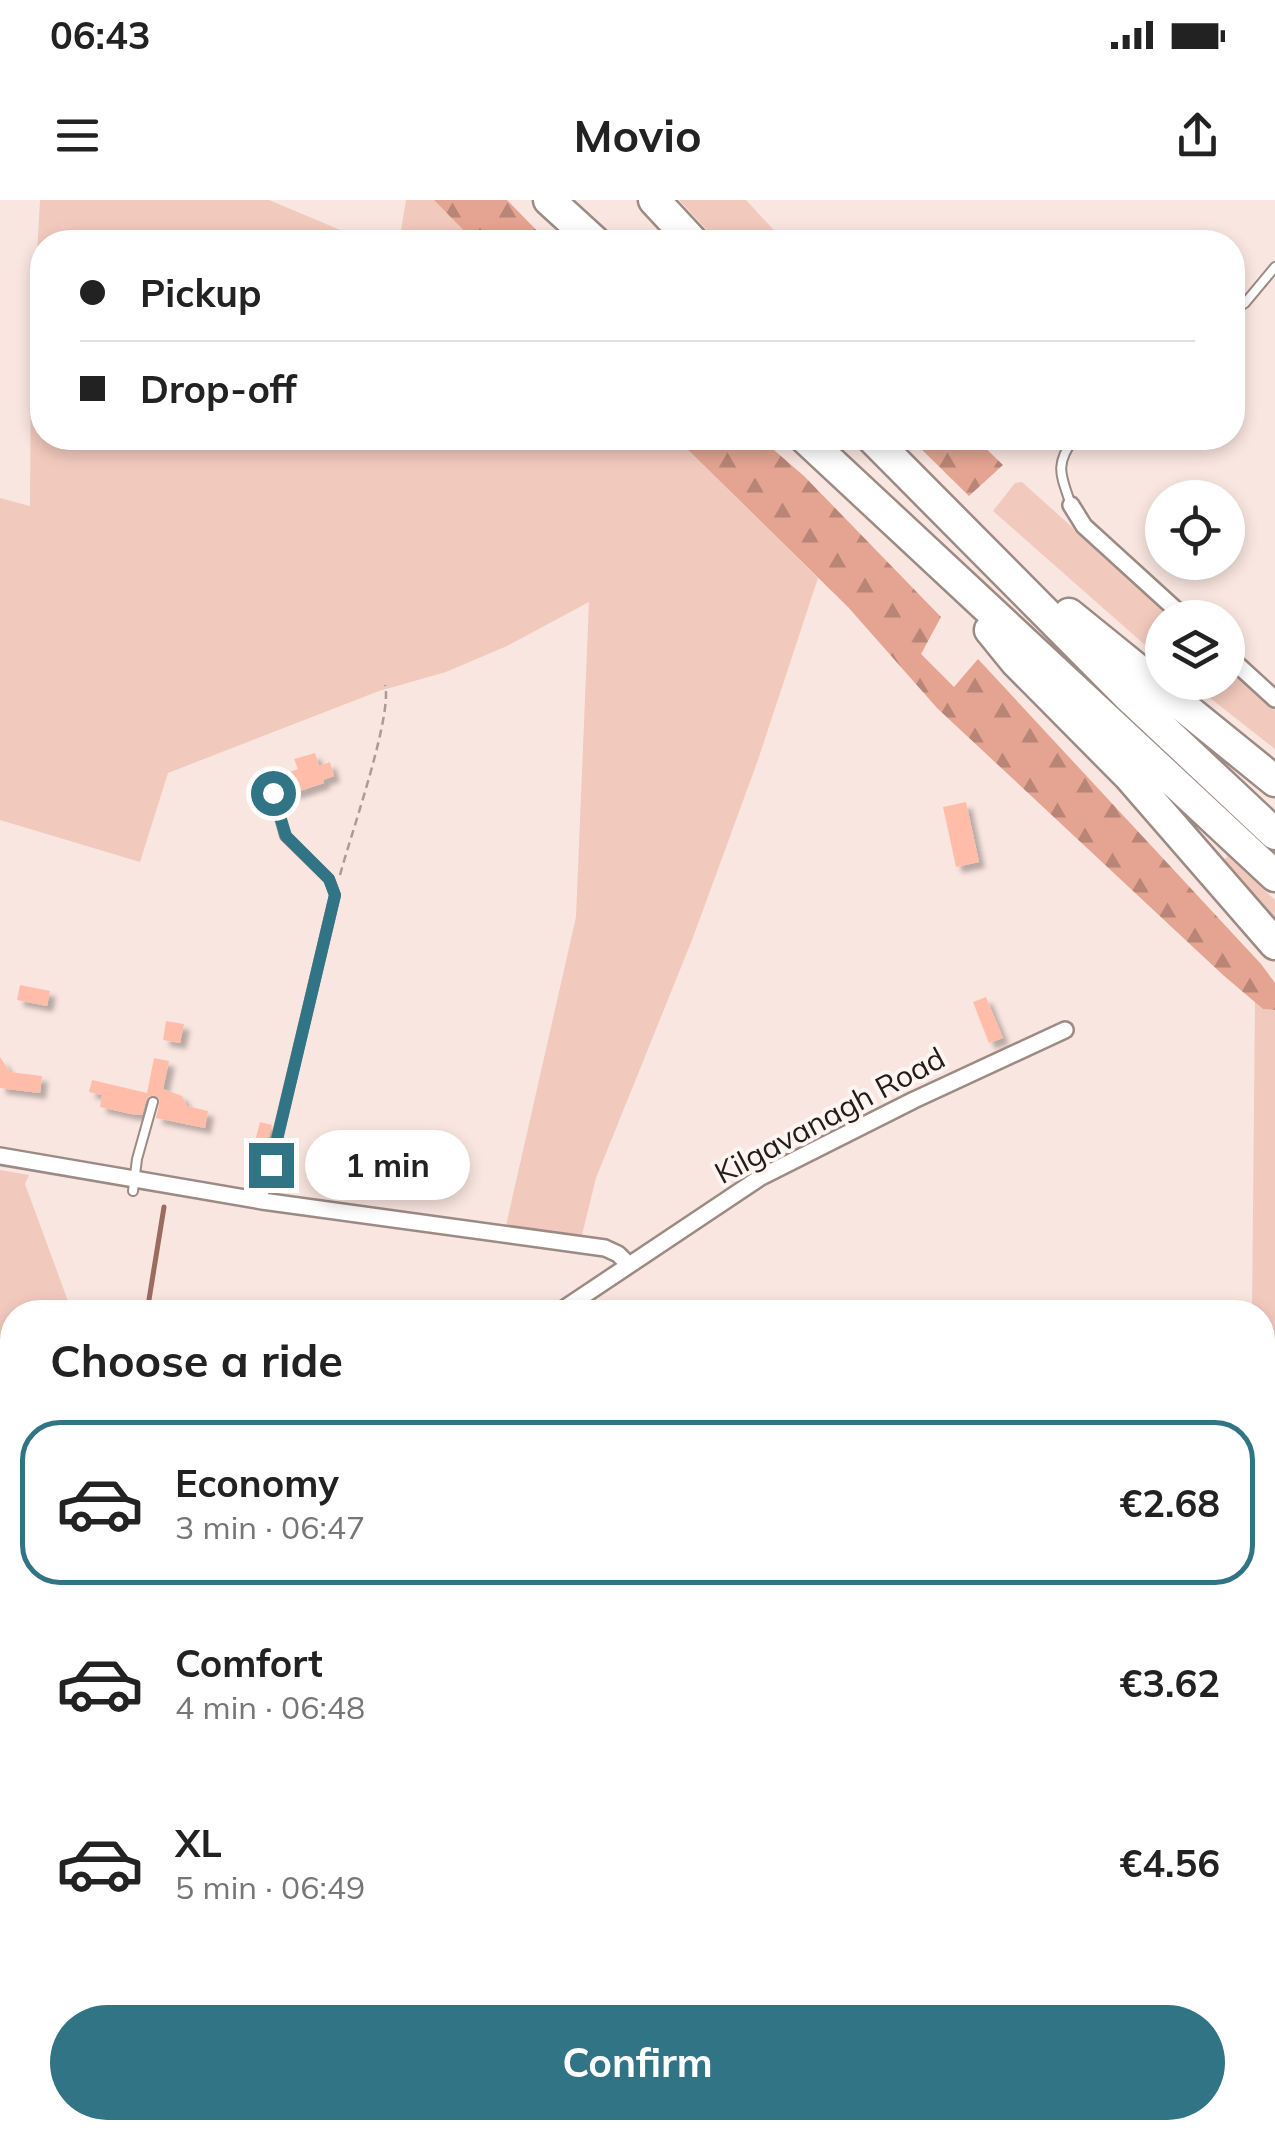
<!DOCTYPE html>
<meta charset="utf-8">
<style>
:root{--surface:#fff;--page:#f2f2f2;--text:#222;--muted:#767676;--line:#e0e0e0;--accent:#317485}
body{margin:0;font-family:Mulish,sans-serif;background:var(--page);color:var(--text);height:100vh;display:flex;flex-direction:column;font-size:38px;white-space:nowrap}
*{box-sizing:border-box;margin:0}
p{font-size:32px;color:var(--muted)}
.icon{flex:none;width:55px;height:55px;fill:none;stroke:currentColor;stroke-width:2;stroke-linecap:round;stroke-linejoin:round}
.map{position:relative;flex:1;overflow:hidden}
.panel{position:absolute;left:0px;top:1100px;width:1275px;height:840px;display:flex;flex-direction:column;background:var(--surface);border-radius:40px 40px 0 0;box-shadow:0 5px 15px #0003}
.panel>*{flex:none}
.banner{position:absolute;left:30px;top:30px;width:1215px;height:220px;border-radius:40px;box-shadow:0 5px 15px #0003;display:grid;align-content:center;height:220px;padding:0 50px;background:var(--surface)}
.tools{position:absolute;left:1145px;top:280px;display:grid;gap:20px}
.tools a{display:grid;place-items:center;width:100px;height:100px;border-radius:50%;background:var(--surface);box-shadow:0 5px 15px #0003;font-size:50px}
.end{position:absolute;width:45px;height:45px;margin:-22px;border:12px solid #317485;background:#fff;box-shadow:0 0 0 5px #fff}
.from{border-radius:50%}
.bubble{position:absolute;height:70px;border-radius:35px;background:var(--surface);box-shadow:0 5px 15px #0003;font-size:32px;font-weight:700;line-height:70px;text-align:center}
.banner b{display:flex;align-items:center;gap:35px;height:95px;font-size:38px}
.banner b+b{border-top:2px solid var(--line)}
.banner i{width:25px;height:25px;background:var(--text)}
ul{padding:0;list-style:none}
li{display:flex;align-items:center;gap:30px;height:165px;margin:0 20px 15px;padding:0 30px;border:5px solid transparent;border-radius:40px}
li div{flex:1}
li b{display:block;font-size:38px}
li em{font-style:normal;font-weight:700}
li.selected{border-color:var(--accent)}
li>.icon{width:90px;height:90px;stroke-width:1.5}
h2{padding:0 50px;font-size:45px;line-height:120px}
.primary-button{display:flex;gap:20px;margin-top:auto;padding:20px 50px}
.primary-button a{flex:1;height:115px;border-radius:60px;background:var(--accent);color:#fff;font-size:40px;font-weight:700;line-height:115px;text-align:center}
.status{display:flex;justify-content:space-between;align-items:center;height:70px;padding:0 50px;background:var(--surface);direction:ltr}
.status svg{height:28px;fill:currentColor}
header{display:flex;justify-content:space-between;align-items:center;height:130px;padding:0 50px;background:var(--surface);font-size:45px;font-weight:700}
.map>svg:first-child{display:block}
.grass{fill:#f2c9bd}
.forest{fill:url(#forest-firs)}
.garden{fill:url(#garden-furrows)}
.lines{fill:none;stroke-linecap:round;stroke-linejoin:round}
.stream{stroke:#9a6c5f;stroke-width:5}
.building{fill:#ffbda9;filter:url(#shadow)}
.lane-casing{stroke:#9c8a84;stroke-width:12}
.street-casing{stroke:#9c8a84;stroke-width:20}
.secondary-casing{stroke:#9c8a84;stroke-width:28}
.highway-casing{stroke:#9c8a84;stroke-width:35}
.path{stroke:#ab9b97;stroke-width:2.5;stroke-dasharray:8 5;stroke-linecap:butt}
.lane{stroke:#fff;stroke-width:8}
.street{stroke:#fff;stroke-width:15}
.secondary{stroke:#fff;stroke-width:22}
.highway{stroke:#fff;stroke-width:30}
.route{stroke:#317485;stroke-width:12}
.labels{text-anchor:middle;stroke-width:8;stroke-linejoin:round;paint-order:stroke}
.street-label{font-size:30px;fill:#231c1a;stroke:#fff6f4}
</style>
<div class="status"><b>06:43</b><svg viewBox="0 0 49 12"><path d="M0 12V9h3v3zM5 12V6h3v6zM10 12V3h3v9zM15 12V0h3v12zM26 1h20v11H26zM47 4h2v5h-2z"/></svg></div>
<header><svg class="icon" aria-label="menu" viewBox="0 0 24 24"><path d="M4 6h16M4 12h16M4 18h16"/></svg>Movio<svg class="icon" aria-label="share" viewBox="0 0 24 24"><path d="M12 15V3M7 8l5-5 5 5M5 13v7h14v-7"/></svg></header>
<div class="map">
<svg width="1275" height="1940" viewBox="0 0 1275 1940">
<defs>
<pattern id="forest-firs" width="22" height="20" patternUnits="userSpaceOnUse" patternTransform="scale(2.5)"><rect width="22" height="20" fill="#e4a491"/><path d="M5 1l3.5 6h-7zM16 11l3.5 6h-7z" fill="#b88576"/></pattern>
<pattern id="garden-furrows" width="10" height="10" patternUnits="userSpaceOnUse" patternTransform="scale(2.5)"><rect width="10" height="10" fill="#f2c9bd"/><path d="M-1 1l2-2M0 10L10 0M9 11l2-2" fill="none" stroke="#cfaca2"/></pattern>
<filter id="shadow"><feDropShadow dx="6" dy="6" stdDeviation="2.5" flood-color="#0004"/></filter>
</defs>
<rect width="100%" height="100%" fill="#fae6e0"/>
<path class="grass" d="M40,0H269L369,42H42V238H676L818,378L758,560L692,740L596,978L581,1039L505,1030L576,717L589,402L507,446L446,472L379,491L168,573L140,662L0,620V298L30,306L31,166Z
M406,0H434L475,42H399Z
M679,0H746L785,42H718Z
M1022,282L1172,417L1162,418V460L993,311L1015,283Z
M1228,467L1275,510V549L1191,483L1228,482Z
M1228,656L1275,700V728L1219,665Z
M1255,802L1263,809L1275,810V1309L1263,1308L1262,1112H1252Z
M0,970L29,975L25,984L72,1112H12V1307L0,1315Z
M1275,1451V1572L1263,1586V1485Z
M521,1928H885L887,1940H523Z"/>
<path class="forest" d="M434,0H507L548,42H475Z
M676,238H760L804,276L941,417L921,454L954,487L978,459L1261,764L1275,783V810L1263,809L1223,775L937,508L848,407Z
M910,238H975L1003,265L969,296Z"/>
<path class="garden" d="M885,1928H1044L1038,1940H887Z"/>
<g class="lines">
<path class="stream" d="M147,1112L164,1007
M1262,1508L1275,1501
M521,1928L523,1940"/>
</g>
<path class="building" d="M315,553L319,566L330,562L334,576L323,580L324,583L288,595L281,575L298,569L294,559Z
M966,602L979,662L956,667L943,607Z
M20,785L50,791L47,806L17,800Z
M986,797L1003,838L989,843L973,802Z
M166,821L184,824L180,843L163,840Z
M0,857L10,872L42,876L40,893L0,888Z
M154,858L169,861L163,889L182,896L187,906L208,911L205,928L156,918L160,901L156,895L147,897L142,915L131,914L100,907L102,895L89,892L92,880L147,893Z
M260,922L272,925L262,963L250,960Z
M12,1381V1436L0,1418V1390Z"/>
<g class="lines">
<defs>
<path id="lane" d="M1232,111L1245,103L1275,67
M1071,305C1061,275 1054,266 1074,238
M133,991L137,959L153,902
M262,1001L335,695L329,679L285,636L273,593
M1262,1316H1275
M1262,1440L1275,1411
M262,1928L263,1940"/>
<path id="street" d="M1071,305L1084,326L1185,418
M1228,456L1275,499
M0,956L262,1001L605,1048L618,1054L629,1065
M559,1112L761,977L914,900L1065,830"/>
<path id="secondary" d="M0,1514L12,1509
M1086,1928L1098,1940"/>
<path id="highway" d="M549,0L595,42
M654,0L693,42
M805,238L1275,676
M872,238L1128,496L1275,634
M1069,414L1275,581
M990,430L1016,462L1129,576L1275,744
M1262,1612L1275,1595
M1262,1692L1275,1674
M1073,1940L1078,1928
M1122,1940L1128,1928"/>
</defs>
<use href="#lane" class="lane-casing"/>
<use href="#street" class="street-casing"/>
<use href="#secondary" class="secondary-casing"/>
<use href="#highway" class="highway-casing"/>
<path class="path" d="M340,675C350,637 393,515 385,485"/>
<use href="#lane" class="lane"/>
<use href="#street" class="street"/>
<use href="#secondary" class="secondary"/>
<use href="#highway" class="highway"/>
</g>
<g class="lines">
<path class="route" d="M271,965L335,695L329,679L286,636L273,593"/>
</g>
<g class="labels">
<g class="street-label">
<text transform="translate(830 916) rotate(-28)" y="10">Kilgavanagh Road</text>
</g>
</g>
</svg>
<div class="tools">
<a><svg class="icon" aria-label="locate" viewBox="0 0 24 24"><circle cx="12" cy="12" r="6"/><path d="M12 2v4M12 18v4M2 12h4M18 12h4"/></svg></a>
<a><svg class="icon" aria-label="layers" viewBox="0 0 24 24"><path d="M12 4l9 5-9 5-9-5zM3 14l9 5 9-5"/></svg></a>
</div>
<i class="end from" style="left:273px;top:593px"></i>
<i class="end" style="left:271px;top:965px"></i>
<div class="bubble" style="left:305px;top:930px;width:165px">1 min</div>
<div class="banner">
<b><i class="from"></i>Pickup</b>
<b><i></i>Drop-off</b>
</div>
<section class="panel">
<h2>Choose a ride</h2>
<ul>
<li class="selected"><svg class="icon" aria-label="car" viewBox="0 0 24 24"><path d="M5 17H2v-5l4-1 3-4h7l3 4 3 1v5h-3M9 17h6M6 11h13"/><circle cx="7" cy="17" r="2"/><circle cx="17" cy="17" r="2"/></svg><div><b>Economy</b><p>3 min · 06:47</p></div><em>€2.68</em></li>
<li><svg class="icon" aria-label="car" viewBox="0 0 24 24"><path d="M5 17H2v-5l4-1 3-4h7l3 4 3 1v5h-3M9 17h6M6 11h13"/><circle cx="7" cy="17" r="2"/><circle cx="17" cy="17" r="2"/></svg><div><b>Comfort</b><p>4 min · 06:48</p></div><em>€3.62</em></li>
<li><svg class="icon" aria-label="car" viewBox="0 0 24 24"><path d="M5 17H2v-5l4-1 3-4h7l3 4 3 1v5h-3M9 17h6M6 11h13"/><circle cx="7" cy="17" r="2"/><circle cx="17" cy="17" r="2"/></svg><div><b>XL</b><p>5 min · 06:49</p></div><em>€4.56</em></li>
</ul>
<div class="primary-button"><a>Confirm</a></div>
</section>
</div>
